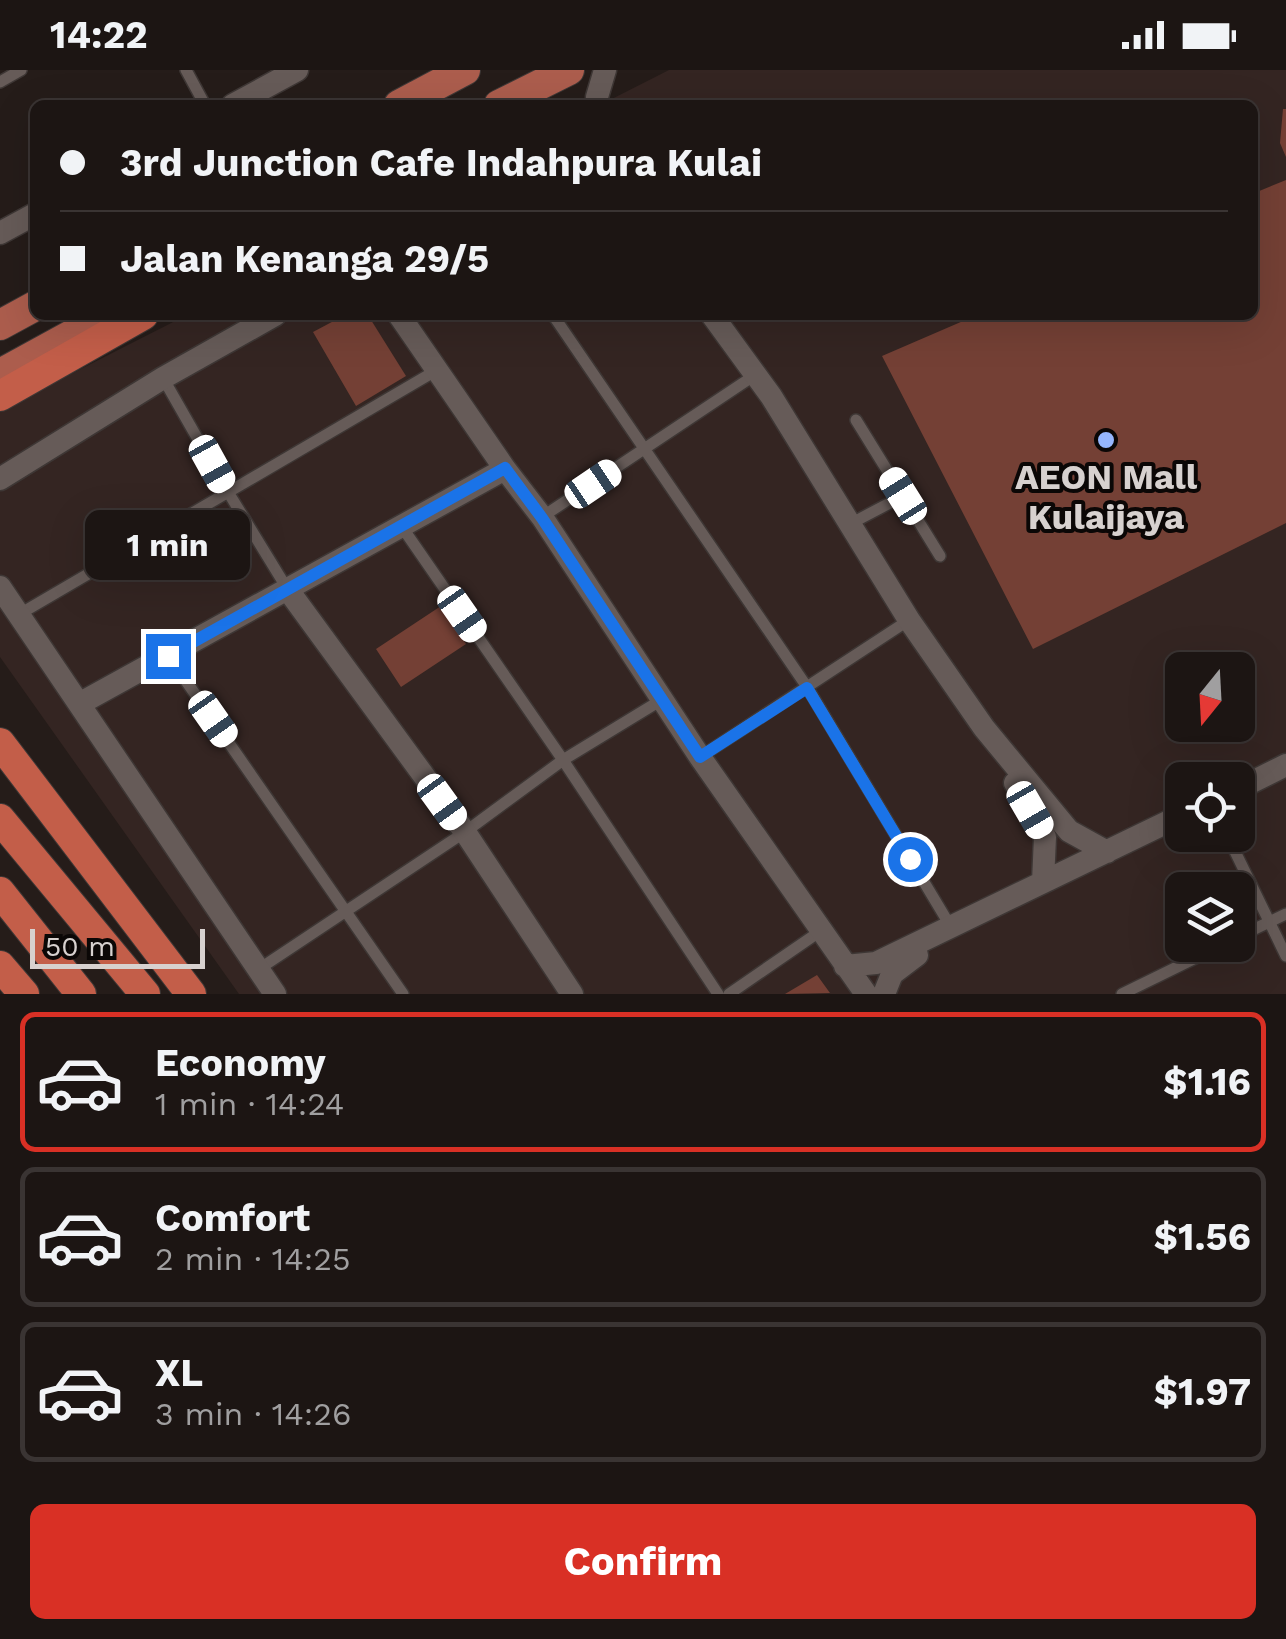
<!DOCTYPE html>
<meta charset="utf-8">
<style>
:root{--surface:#1c1513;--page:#292221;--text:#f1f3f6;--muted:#a09fa0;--line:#3a3433;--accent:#d93025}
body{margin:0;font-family:"Work Sans",sans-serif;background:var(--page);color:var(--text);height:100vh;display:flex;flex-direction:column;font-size:38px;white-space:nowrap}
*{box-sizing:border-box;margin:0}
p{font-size:32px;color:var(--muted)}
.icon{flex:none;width:55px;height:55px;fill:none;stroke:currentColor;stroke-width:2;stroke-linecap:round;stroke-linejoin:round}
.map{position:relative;height:924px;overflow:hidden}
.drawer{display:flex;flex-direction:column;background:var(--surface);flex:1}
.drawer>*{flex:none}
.hud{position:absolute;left:30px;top:30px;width:1228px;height:220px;border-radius:15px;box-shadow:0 10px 40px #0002,0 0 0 2px var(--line);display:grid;align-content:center;height:220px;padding:0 30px;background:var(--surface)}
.needle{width:65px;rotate:198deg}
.fabs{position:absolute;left:1165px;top:582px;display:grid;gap:20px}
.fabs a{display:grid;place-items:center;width:90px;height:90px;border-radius:15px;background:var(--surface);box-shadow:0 10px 40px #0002,0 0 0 2px var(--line);font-size:50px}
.scale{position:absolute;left:30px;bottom:25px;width:175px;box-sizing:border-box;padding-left:10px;border:5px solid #d7d1cf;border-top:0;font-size:28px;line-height:35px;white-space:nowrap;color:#d7d1cf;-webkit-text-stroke:8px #0b0706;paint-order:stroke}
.end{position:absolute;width:45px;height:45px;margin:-22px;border:12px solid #1a73e8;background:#fff;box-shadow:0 0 0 5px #fff}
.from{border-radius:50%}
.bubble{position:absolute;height:70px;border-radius:15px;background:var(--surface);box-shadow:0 10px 40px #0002,0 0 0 2px var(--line);font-size:32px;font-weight:700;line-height:70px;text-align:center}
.car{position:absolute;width:30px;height:60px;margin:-30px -15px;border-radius:12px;box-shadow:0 0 8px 2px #0007;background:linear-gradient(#fff 24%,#345 0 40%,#fff 0 76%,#345 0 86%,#fff 0)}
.hud b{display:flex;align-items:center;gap:35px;height:95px;font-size:38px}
.hud b+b{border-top:2px solid var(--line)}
.hud i{width:25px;height:25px;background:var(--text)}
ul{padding:18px 0 0;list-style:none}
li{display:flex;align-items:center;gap:30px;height:140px;margin:0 20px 15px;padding:0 10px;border:5px solid var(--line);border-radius:15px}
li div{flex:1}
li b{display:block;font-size:38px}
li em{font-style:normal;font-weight:700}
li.current{border-color:var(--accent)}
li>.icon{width:90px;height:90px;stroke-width:1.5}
.primary-button{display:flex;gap:20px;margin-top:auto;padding:20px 30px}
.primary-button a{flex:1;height:115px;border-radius:15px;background:var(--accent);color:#fff;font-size:40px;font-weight:700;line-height:115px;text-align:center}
.status{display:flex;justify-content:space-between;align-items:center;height:70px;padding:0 50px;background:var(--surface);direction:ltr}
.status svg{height:28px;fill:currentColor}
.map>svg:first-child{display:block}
.built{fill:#342522;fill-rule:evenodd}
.building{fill:#744035}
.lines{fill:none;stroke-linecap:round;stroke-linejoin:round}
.service-casing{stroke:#3e3735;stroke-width:14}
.minor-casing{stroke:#3e3735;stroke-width:25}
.primary-casing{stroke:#3e3735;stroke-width:32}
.trunk-casing{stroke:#3e3735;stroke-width:32}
.service{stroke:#665b58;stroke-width:11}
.minor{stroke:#665b58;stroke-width:22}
.primary{stroke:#ac5d4d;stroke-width:30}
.trunk{stroke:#c35e49;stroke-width:30}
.route{stroke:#1a73e8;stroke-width:12}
.poi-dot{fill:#96b6fd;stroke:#0b0706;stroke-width:4}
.labels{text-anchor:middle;stroke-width:8;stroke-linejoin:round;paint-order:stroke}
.poi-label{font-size:35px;font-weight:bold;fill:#d7d1cf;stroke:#0b0706}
</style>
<div class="status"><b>14:22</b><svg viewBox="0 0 49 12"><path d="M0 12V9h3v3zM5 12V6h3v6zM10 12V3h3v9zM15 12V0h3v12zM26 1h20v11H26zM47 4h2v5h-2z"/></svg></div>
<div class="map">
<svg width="1286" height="924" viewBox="0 0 1286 924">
<rect width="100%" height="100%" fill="#251c19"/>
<path class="built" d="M669,0H1286V924H239L0,587V340L187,245H1252V35H600ZM1182,600H1238V655H1182ZM1182,710H1238V765H1182ZM1182,820H1238V875H1182Z"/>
<path class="building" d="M1283,39H1286V87L1280,73Z
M1286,110V453L1033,579L882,286L977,245H1252V124Z
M345,245H360L371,250L406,306L356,336L313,262Z
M441,536L466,574L401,617L376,579Z
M817,905L830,923L785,924Z"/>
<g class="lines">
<defs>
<path id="service" d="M186,0L205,35
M0,12L21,0
M553,245L807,617L951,857
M163,308L228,422L288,520
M856,350L940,486
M542,447L755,305
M850,454L903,426
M402,457L563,690L718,924
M18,545L437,300
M168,585L403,924
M700,687L909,550
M1227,765L1286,886
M1238,867L1286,844
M259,899L465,762L563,690L663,629
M729,924L822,860
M1122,924L1222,875"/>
<path id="minor" d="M233,35L297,0
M598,35L597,27L605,0
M0,163L35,144
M399,245L505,399L542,447L700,687L866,924
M712,245L771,326L909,550L984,658L1069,761L1107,782
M0,409L163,308L275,245
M0,517L275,924
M288,520L465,762L572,924
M79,634L505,399
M1015,713L1045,767L1043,812
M1238,719L1286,695
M845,896L876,893L1182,745
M884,924L892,904L917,885"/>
<path id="primary" d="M399,35L465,0
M499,35L569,0
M0,255L35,236
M0,304L108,245"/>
<path id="trunk" d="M0,326L143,245
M0,673L191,924
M0,749L145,924
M0,822L81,924
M0,896L24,924"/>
</defs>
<use href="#service" class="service-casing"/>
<use href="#minor" class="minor-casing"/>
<use href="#primary" class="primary-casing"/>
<use href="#trunk" class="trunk-casing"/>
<use href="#service" class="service"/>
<use href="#minor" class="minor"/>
<use href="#primary" class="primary"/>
<use href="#trunk" class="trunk"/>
</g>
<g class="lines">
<path class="route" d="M168,586L505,398L542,448L700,687L807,618L910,789"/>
</g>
<circle class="poi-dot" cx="1106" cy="370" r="10"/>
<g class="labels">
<g class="poi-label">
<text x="1106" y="419">AEON Mall<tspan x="1106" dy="40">Kulaijaya</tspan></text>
</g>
</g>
</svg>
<div class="fabs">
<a><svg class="needle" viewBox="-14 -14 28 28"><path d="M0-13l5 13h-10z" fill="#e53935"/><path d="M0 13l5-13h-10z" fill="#a09fa0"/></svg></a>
<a><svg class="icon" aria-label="locate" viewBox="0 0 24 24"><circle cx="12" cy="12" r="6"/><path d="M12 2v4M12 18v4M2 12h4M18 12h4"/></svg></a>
<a><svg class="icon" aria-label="layers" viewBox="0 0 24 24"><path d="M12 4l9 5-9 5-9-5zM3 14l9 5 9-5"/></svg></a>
</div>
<div class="scale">50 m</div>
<i class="end from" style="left:910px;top:789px"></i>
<i class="end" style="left:168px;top:586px"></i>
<div class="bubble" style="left:85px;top:440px;width:165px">1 min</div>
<i class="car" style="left:212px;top:394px;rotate:151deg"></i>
<i class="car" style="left:593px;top:414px;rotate:56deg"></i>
<i class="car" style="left:903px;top:426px;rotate:328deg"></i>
<i class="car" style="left:462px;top:544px;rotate:145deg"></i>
<i class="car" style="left:213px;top:649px;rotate:145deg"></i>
<i class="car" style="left:442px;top:732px;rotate:144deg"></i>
<i class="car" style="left:1030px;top:740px;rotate:150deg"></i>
<div class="hud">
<b><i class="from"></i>3rd Junction Cafe Indahpura Kulai</b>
<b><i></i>Jalan Kenanga 29/5</b>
</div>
</div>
<section class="drawer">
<ul>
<li class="current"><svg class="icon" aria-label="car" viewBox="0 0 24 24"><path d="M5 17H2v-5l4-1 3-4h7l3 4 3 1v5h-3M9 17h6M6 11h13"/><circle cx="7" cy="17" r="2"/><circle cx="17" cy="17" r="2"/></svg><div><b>Economy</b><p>1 min · 14:24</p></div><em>$1.16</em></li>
<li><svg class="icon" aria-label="car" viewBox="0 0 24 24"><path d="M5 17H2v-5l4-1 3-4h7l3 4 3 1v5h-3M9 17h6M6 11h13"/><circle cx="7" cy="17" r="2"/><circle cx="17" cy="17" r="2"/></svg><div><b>Comfort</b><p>2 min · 14:25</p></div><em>$1.56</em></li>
<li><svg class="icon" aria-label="car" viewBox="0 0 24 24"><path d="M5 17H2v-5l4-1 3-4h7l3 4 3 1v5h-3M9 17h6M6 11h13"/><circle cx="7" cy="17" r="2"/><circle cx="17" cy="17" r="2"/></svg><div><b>XL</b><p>3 min · 14:26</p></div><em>$1.97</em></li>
</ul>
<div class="primary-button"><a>Confirm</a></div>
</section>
